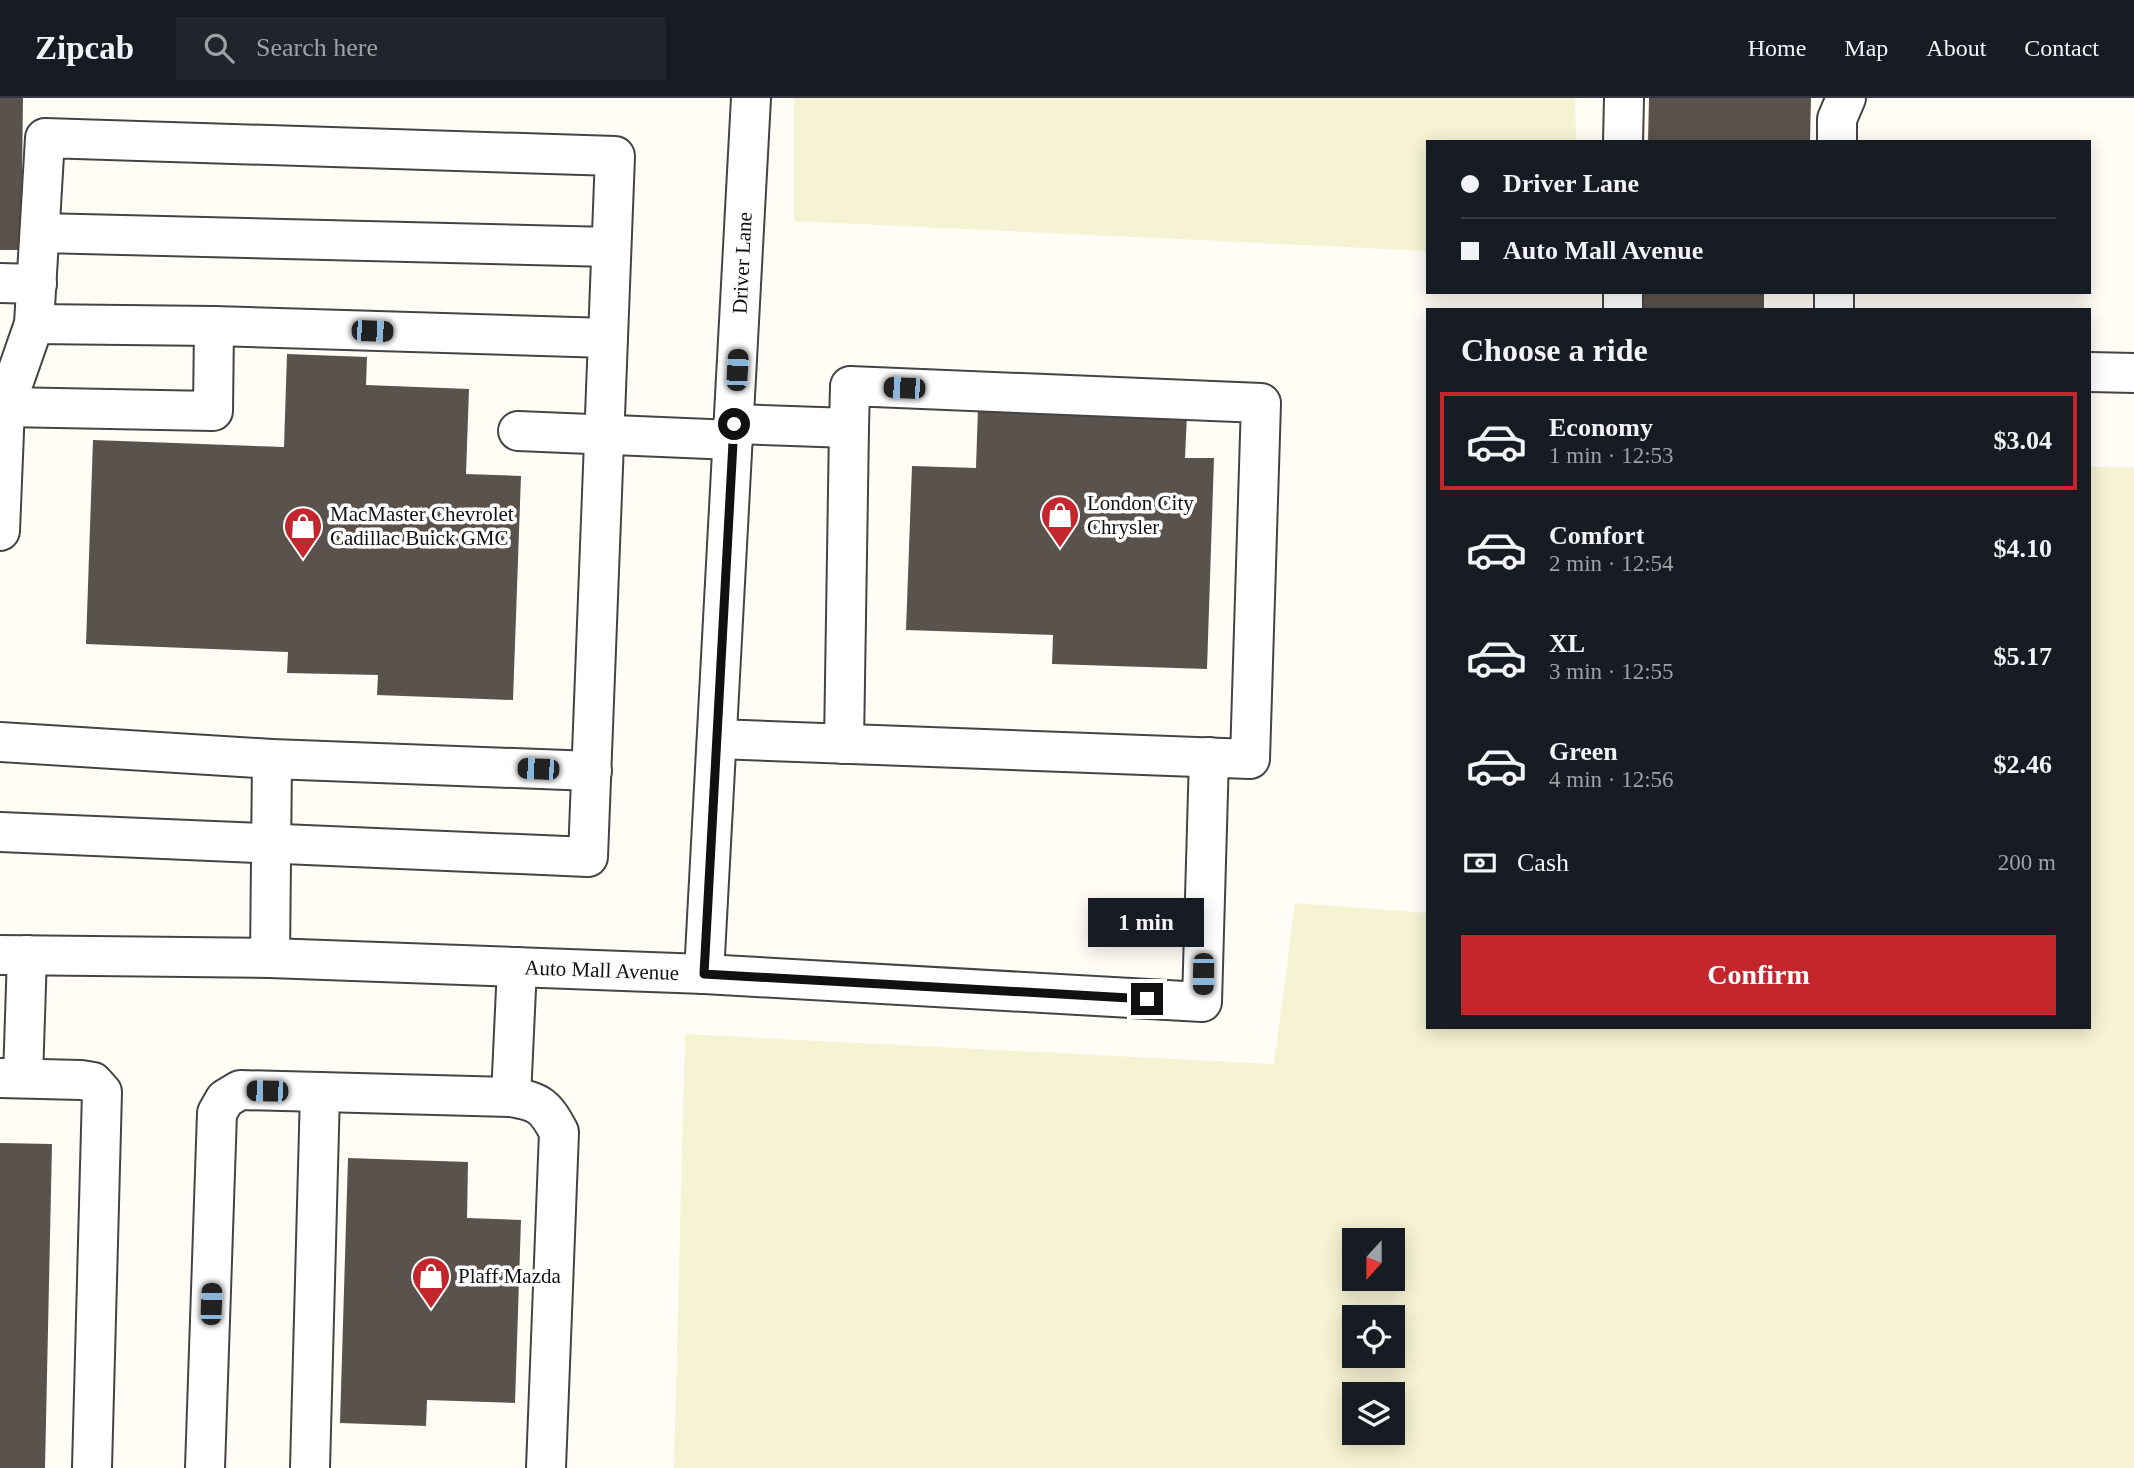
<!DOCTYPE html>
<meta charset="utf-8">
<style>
:root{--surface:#171b24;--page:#20242c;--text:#f1f3f6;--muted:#9ea1a6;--line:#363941;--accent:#c4262e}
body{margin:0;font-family:"Times New Roman",serif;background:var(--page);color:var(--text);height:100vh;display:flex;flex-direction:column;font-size:26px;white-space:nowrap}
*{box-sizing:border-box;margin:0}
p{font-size:23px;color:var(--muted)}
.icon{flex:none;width:38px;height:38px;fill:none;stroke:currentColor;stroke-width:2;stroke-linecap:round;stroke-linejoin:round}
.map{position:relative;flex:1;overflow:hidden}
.details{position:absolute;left:1426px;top:210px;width:665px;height:721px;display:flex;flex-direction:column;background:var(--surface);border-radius:0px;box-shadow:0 4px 18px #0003}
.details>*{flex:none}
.banner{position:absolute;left:1426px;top:42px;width:665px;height:154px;border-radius:0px;box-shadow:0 4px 18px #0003;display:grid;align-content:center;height:154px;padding:0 35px;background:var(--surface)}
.needle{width:46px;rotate:201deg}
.controls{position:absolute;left:1342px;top:1130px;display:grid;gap:14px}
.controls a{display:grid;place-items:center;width:63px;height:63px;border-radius:0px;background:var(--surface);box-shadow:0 4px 18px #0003;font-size:35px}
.end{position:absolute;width:32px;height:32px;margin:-16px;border:9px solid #111;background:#fff;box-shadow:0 0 0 4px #fff}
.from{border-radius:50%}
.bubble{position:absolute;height:49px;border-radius:0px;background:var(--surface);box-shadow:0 4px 18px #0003;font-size:23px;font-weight:600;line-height:49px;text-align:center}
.car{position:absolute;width:21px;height:42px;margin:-21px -10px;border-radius:9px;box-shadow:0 0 5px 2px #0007;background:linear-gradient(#222 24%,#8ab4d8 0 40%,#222 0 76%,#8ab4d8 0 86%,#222 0)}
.banner b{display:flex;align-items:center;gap:24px;height:66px;font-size:26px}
.banner b+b{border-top:2px solid var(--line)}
.banner i{width:18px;height:18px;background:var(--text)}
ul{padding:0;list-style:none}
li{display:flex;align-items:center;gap:21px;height:98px;margin:0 14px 10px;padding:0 21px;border:4px solid transparent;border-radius:0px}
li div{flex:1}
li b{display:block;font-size:26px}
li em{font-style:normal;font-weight:600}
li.current{border-color:var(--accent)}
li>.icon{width:63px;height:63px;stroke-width:1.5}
h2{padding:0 35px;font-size:32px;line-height:84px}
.pay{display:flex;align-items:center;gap:18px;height:77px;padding:0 35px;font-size:26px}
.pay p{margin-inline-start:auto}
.action{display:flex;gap:14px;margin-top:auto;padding:14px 35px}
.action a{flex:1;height:80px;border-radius:0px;background:var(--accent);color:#fff;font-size:28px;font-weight:600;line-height:80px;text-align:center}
header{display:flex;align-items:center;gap:42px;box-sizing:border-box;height:98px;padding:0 35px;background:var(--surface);border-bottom:2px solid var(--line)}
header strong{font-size:33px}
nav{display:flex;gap:38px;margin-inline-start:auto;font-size:24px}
.search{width:490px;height:63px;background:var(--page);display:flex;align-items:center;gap:18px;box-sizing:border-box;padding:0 24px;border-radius:0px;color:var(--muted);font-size:26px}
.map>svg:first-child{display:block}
.farmland{fill:#f6f3d4;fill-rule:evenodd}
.building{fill:#5a524d}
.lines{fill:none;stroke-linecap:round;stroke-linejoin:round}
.minor-casing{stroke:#444;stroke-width:42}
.minor{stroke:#fff;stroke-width:38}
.route{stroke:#111;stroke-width:9}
.labels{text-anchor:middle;stroke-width:7;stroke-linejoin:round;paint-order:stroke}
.street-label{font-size:21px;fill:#111;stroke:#fff}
.poi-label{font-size:21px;fill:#111;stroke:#fff;text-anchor:start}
</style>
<header>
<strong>Zipcab</strong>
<div class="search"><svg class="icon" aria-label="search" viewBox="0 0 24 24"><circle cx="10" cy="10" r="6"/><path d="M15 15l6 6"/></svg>Search here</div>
<nav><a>Home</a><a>Map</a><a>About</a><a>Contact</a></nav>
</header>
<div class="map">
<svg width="2134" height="1370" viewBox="0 0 2134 1370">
<rect width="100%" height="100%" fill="#fffdf5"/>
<path class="farmland" d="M794,0H1575L1576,44H1428V153L794,123Z
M2090,369H2134V1370H674L685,936L1274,966L1295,805L1428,815V929H2090ZM1354,1143H1393V1181H1354ZM1354,1220H1393V1258H1354ZM1354,1297H1393V1335H1354Z"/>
<path class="building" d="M0,0H23L21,152H0Z
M1649,0H1811L1810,44H1648Z
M1644,194H1764V212H1644Z
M287,256L367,259L366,287L469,291L466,376L521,378L513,602L377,597L378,577L287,575L288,554L86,546L93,342L284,349Z
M978,309L1187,316L1185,360H1214L1207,571L1052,566L1053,537L906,532L912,368L976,370Z
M0,1045L52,1046L45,1370H0Z
M348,1060L468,1064L467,1120L521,1122L515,1305L427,1302L426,1328L340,1325Z"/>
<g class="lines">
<defs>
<g id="minor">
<path d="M1623,44L1624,0"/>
<path d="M1837,44V21L1846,0"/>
<path d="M40,135L611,149"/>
<path d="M0,185L37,186"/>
<path d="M1623,212V194"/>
<path d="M1834,212V194"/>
<path d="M34,226L214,228L608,240"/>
<path d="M2090,274L2134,275"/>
<path d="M5,309L213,313L214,228"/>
<path d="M518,333L733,342"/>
<path d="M0,433L5,309L34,226L45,40L615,58L588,759L0,734"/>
<path d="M717,641L1250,661L1261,305L850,288L849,330L734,326"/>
<path d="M0,644L272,661L592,673"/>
<path d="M844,646L849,330"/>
<path id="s1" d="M0,857L270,860L704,876L1202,904L1209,659"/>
<path d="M270,860L272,661"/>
<path id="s2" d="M704,876L751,0"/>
<path d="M0,980L81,982L93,984L102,994L92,1370"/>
<path d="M23,980L27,857"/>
<path d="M511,999L517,869"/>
<path d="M205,1370L217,1015L225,1001L240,992L511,999C540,1004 545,1008 559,1034L546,1370"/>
<path d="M310,1370L320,994"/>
</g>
</defs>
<use href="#minor" class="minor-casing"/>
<use href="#minor" class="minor"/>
</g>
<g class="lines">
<path class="route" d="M734,326L704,876L1147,901"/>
</g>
<defs>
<symbol id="shop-pin" viewBox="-11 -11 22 30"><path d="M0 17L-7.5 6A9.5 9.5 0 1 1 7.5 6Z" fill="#c4262e" stroke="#fff"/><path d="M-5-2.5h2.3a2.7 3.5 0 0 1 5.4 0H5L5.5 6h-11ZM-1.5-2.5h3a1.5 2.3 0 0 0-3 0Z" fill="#fff"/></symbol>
</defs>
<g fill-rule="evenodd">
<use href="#shop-pin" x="1038" y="395" width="44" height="60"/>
<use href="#shop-pin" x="281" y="406" width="44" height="60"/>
<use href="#shop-pin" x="409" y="1156" width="44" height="60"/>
</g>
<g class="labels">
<g class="street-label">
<text dy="7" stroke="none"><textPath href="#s2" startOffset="712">Driver Lane</textPath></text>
<text dy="7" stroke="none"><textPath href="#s1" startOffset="602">Auto Mall Avenue</textPath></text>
</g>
<g class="poi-label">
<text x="1087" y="412">London City<tspan x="1087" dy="24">Chrysler</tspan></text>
<text x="330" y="423">MacMaster Chevrolet<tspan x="330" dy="24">Cadillac Buick GMC</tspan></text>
<text x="458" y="1185">Plaff Mazda</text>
</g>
</g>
</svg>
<div class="controls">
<a><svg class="needle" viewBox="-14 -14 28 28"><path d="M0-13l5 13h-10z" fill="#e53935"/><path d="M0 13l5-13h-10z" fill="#9ea1a6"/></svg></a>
<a><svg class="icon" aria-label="locate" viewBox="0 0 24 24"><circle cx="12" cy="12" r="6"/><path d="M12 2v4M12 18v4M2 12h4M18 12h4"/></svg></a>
<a><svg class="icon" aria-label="layers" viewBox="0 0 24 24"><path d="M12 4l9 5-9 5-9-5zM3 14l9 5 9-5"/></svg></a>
</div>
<i class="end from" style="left:734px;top:326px"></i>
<i class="end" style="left:1147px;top:901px"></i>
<div class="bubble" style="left:1088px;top:800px;width:116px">1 min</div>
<i class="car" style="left:372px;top:233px;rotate:92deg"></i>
<i class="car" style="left:737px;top:272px;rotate:3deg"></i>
<i class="car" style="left:904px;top:290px;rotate:272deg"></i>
<i class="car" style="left:538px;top:671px;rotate:272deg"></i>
<i class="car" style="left:1203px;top:876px;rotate:181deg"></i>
<i class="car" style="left:267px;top:993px;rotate:271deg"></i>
<i class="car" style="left:211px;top:1206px;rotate:2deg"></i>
<div class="banner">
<b><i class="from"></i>Driver Lane</b>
<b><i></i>Auto Mall Avenue</b>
</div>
<section class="details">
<h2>Choose a ride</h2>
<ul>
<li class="current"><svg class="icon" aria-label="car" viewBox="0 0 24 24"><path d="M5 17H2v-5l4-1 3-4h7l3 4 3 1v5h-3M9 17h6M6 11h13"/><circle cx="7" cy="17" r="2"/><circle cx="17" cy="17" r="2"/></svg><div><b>Economy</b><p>1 min · 12:53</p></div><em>$3.04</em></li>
<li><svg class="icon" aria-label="car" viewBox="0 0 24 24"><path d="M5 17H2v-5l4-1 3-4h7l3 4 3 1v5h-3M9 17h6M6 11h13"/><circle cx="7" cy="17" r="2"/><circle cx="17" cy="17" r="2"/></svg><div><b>Comfort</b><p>2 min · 12:54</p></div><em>$4.10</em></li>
<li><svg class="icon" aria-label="car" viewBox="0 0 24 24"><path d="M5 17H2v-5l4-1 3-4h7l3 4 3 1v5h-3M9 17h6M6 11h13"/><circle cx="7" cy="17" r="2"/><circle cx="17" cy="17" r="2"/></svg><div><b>XL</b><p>3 min · 12:55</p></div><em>$5.17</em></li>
<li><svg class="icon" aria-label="car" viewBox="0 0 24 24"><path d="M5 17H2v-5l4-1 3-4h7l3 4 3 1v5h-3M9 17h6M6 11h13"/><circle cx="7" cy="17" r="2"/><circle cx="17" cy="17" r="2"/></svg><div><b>Green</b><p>4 min · 12:56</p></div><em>$2.46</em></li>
</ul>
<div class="pay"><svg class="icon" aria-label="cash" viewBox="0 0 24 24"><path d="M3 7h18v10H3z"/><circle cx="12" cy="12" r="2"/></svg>Cash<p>200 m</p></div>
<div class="action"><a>Confirm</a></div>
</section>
</div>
